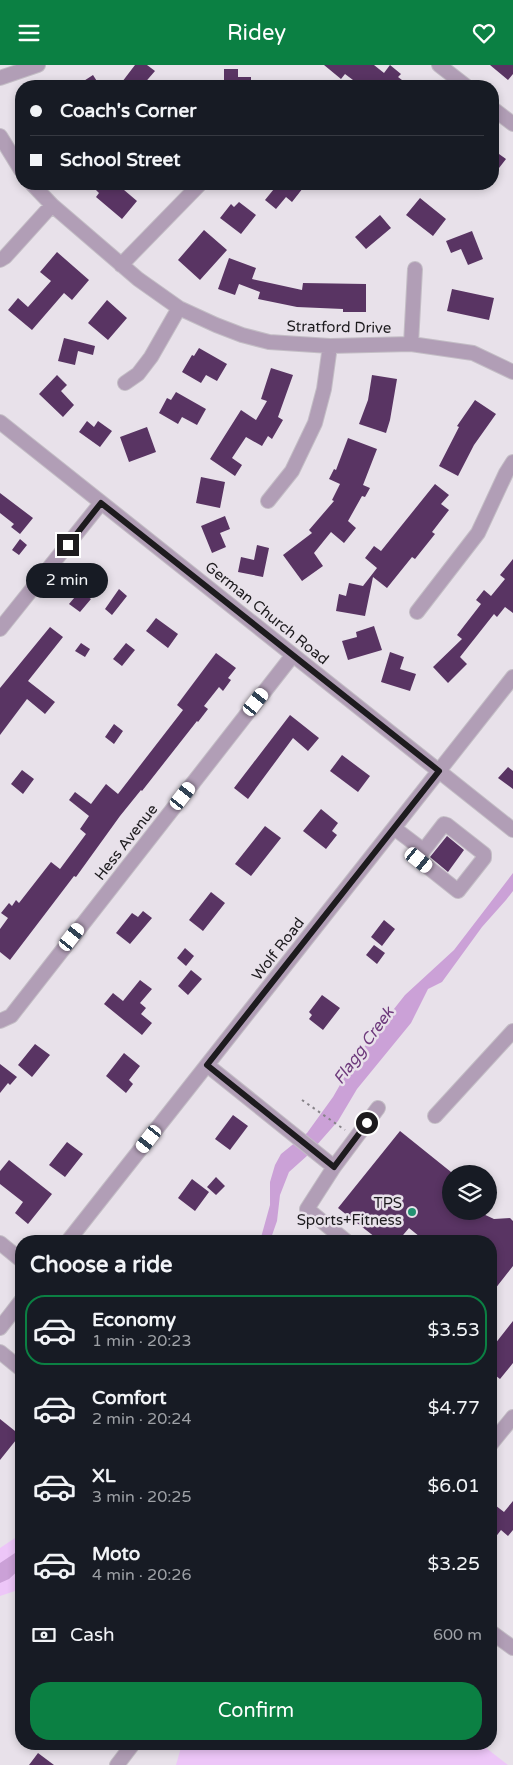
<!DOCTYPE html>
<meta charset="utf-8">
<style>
:root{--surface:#171b24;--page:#20242c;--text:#f1f3f6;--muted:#9ea1a6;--line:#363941;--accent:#0b8043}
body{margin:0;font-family:"Varela Round",sans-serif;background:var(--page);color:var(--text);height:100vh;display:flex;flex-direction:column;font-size:19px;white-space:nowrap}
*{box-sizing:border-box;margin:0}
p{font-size:16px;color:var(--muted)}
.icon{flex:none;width:28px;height:28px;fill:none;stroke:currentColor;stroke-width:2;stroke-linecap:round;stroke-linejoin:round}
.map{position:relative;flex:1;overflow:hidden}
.details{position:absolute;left:15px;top:1170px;width:482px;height:515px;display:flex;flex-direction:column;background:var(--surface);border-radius:20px;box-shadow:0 2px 8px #0003}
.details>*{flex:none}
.banner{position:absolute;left:15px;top:15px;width:484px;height:110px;border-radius:20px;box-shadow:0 2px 8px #0003;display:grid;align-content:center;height:110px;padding:0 15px;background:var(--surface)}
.buttons{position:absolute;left:442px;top:1100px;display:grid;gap:10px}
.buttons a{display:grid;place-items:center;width:55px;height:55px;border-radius:50%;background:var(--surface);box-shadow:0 2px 8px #0003;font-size:25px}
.end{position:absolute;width:22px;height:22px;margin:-11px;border:6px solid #1d1b1e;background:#fff;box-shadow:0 0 0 2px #fff}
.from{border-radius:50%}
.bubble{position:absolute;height:35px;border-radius:18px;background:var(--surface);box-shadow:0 2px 8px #0003;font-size:16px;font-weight:600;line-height:35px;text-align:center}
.car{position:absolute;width:15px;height:30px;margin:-15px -8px;border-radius:6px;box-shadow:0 0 4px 1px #0007;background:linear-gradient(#fff 24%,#345 0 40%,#fff 0 76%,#345 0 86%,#fff 0)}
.banner b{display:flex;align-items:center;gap:18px;height:48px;font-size:19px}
.banner b+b{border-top:1px solid var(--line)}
.banner i{width:12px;height:12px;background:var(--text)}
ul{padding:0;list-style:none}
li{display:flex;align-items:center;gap:15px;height:70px;margin:0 10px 8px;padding:0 5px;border:2px solid transparent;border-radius:20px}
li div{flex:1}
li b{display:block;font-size:19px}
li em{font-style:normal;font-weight:600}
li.current{border-color:var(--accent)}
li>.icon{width:45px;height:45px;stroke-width:1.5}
h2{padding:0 15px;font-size:22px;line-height:60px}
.pay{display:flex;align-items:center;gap:12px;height:55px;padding:0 15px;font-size:19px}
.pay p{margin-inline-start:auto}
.cta{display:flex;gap:10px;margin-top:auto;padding:10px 15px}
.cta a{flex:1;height:58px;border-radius:20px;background:var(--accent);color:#fff;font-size:20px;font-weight:600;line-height:58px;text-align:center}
header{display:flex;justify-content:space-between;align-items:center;height:65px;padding:0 15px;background:var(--accent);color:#fff;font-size:22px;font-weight:600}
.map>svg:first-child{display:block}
.green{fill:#edc6f8}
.water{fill:#cba1d7}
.building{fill:#593463}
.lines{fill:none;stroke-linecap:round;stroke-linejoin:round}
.minor-casing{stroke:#c3bdc5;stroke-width:16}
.path{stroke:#878389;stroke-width:2;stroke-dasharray:2.5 4;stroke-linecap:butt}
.minor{stroke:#b19eb6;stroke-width:14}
.route{stroke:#1d1b1e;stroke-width:6}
.poi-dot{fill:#249272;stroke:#e8e1ea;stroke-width:2}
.labels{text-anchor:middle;stroke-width:5;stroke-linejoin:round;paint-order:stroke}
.street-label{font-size:15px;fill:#1d1b1e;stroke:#e8e1ea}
.poi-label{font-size:15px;fill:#1d1b1e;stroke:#e8e1ea;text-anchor:end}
.water-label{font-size:16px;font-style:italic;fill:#6e3a7c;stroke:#e8e1ea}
</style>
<header><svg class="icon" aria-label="menu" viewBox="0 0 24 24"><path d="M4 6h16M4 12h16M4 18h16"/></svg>Ridey<svg class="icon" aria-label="heart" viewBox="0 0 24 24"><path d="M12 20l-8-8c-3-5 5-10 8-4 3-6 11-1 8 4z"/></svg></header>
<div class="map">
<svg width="513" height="1700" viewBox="0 0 513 1700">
<rect width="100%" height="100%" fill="#e8e1ea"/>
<path class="green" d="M21,1469V1524L0,1531V1483Z
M182,1679H481L508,1700H176Z"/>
<path class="water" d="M513,808V826L506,835L482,862L442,917L428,924L411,958L357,1024L338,1056L308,1090L289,1107L280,1130L277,1156L270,1176H260L270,1140V1117L275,1100L281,1089L307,1068L333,1032L356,992L405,930L454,885Z
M21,1484V1503L9,1514L0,1518V1498Z"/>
<path class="building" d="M135,0H147L155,6L142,21H128L122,17Z
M324,0H374L384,8L390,0L401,9L398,12L410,21H361L345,9L341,14Z
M490,0H513V9L508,15Z
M224,4H238V12H251V21H224Z
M93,10L100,21H76Z
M492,84L506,94L492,112Z
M90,119H117L137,136L122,154L96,132L99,128Z
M278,119H298L303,123L292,137L286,132L276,144L265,135Z
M420,133L446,154L433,171L406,150Z
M239,137L256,150L241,169L220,153L231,139L234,142Z
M380,150L391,163L366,184L355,172Z
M204,165L227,185L200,215L178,195Z
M472,166L483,194L468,200L461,184L451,188L446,176Z
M57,187L89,215L72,235L64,228L32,265L8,245L18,233L28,242L51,216L40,207Z
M229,193L256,203L252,214L302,225L303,218L366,219V247H343V244L297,242L258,234L260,227L239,219L235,230L218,224Z
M452,224L494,233L489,255L447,246Z
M107,235L127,253L108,275L88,258Z
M64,273L95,281L93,290L78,286L75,300L58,296Z
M199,283L227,299L217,316L206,310L201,318L182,307L192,290L194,291Z
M271,303L293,310L278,352L283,355L272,374L268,371L262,381L246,372L232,393L242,400L235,411L210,394L241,345L256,355L267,336L261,334Z
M57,310L67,320L61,326L74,340L63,352L39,329Z
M372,310L397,314L390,355L386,368L359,359L368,335Z
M176,327L206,344L197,360L182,352L178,359L159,348L167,333L171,335Z
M475,335L496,349L474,380L458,411L439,401L459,362L457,361Z
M87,356L94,362L98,356L112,366L100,382L79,367Z
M147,362L156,387L129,397L120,372Z
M348,373L377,384L363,420L370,423L365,432L362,431L348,456L356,463L344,478L331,467L314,488L323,501L302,516L283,490L312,468L309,465L334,436L332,435L340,419L329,414L334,404L336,405Z
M201,412L225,417L220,443L196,438Z
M435,419L449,430L441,439L449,445L432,467L435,469L415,494L412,492L387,523L373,512L365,551L336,546L339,529L346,531L349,518L363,521L377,503L365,493L374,481L381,486Z
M0,428L33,453L20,469L11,462L14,459L0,448Z
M225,451L230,464L220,468L226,482L212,488L201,461Z
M20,474L27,480L19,490L12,485Z
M257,480L269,483L263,512L238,507L241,492L254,495Z
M513,494V548L505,542L497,552L494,549L460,592L467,599L448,618L433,602L462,574L457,570L481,539L476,535L484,525L491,531L505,514L500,510Z
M119,524L127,531L112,550L105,544Z
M80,526L91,534L80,547L69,539Z
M156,553L178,569L168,583L146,566Z
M374,561L382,585L348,595L342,576L357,572L356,567Z
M50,562L63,572L28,616L55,637L45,649L27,634L0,670V623Z
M81,578L90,584L85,592L75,586Z
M126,578L135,585L122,601L113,594Z
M390,587L404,592L400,604L416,609L410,626L381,617Z
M216,588L236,603L228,613L231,615L223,626L219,622L204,641L208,644L198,657L197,656L142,726L141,725L120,751L76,812L74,811L10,895L0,887V864L8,853L1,848L9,838L12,841L16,835L19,838L51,797L60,804L86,769L80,764L89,751L69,735L75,727L91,739L106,719L118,729L183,645L177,640Z
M290,650L319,673L308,686L293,673L248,734L234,723Z
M114,659L123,666L114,679L105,672Z
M342,690L370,711L358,727L330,706Z
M508,702L513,706V724L498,713Z
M22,705L34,714L23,729L11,719Z
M321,744L338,758L332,766L337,770L326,784L303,766Z
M265,761L281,773L251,811L235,799Z
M447,771L464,785L448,807L430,792Z
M211,827L225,838L203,866L189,855Z
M143,846L152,853L130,879L116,868L132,848L138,852Z
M384,855L395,864L382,881L371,872Z
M374,880L385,888L377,899L366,890Z
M185,883L194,891L186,901L177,893Z
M191,905L202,914L188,930L178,921Z
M140,915L152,924L140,938L146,943L141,949L152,958L142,970L104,939L113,928L123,936Z
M322,930L340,943L323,965L309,954L312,950L309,947Z
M35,979L50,990L32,1012L18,1000Z
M124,988L140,1001L129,1015L133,1019L126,1028L106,1011Z
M0,999L17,1012L10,1020L8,1018L0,1028Z
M233,1050L248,1061L230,1085L215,1074Z
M400,1066L451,1107V1146H481V1148L494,1154L510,1153L513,1156V1201L491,1229V1176H425L409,1163L398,1176H380L338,1143Z
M67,1077L83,1089L65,1112L49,1100Z
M9,1095L52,1129L28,1159L15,1148L23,1137L0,1119V1106Z
M216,1112L225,1121L216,1130L207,1122Z
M192,1114L209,1127L195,1146L178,1133Z
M513,1256V1298L500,1314L491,1307V1303L497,1296L491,1292V1284Z
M0,1354L20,1370L0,1395Z
M513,1436V1465L508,1471L501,1465L491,1478V1437L504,1447Z
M38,1688L54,1700H29Z"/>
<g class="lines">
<defs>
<path id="minor" d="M439,0L466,21
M0,13L38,0
M492,43L513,59
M0,71L21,105
M32,119L52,140L138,214L179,243L216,260L242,270L269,277L330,281L411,279L473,288L513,307
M0,195L5,192L52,140
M121,200L200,119
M411,279L415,204
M125,318L138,309L151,292L179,243
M0,357L513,765
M268,436L292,406L315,358L324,324L330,281
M417,547L478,468L506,408L513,397
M0,564L101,438
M444,759L447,760L484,789V793L458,826L419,795L420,790Z
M394,763L423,785
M0,956L11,951L293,590
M207,1000L334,1102
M435,1051L513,966
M68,1176L513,612
M346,1176L307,1144L334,1102L378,1043
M0,1178L21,1195
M0,1263L21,1236
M0,1287L21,1304
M491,1379L513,1352
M491,1567L513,1583
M117,1700L133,1679"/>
</defs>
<use href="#minor" class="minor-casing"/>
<path class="path" d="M302,1035L345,1065"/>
<use href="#minor" class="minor"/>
</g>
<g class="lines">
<path class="route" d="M68,480L101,438L439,706L207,1000L334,1102L367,1058"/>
</g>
<circle class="poi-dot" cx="412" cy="1147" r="5"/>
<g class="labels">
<g class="street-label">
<text transform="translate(339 262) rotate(1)" y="5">Stratford Drive</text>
<text transform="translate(267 548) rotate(39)" y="5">German Church Road</text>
<text transform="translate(126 777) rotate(-52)" y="5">Hess Avenue</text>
<text transform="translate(278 884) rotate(-52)" y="5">Wolf Road</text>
</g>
<g class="poi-label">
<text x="402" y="1143">TPS<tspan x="402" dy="17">Sports+Fitness</tspan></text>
</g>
<g class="water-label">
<text transform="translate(363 980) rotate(-54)" y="6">Flagg Creek</text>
</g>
</g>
</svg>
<div class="buttons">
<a><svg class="icon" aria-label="layers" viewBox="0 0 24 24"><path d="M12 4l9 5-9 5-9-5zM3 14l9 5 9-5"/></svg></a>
</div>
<i class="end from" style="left:367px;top:1058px"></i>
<i class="end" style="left:68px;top:480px"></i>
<div class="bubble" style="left:26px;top:498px;width:82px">2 min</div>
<i class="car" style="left:256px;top:637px;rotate:38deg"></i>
<i class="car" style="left:183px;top:731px;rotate:38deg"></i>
<i class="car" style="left:419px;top:795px;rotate:129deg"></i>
<i class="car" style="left:72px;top:872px;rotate:38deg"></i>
<i class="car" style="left:149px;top:1074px;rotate:218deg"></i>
<div class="banner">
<b><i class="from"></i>Coach's Corner</b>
<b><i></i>School Street</b>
</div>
<section class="details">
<h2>Choose a ride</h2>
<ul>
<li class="current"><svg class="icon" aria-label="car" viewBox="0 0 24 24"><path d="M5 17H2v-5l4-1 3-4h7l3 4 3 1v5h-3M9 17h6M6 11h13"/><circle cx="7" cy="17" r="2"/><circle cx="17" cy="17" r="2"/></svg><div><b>Economy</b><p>1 min · 20:23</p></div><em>$3.53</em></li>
<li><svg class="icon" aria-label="car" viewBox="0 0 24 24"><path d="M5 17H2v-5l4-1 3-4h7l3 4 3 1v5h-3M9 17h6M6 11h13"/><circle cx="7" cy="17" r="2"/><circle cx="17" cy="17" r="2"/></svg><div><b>Comfort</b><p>2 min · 20:24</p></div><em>$4.77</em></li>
<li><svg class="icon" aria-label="car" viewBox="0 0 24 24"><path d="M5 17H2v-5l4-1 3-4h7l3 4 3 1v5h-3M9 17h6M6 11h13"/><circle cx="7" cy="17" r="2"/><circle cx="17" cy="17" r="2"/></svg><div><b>XL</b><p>3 min · 20:25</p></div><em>$6.01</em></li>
<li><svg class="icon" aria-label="car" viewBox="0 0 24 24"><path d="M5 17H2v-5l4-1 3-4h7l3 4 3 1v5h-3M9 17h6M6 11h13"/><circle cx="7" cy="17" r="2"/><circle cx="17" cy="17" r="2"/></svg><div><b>Moto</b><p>4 min · 20:26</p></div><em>$3.25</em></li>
</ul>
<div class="pay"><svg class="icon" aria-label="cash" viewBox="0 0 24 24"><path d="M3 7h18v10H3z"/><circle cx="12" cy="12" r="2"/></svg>Cash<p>600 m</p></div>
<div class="cta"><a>Confirm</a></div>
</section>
</div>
